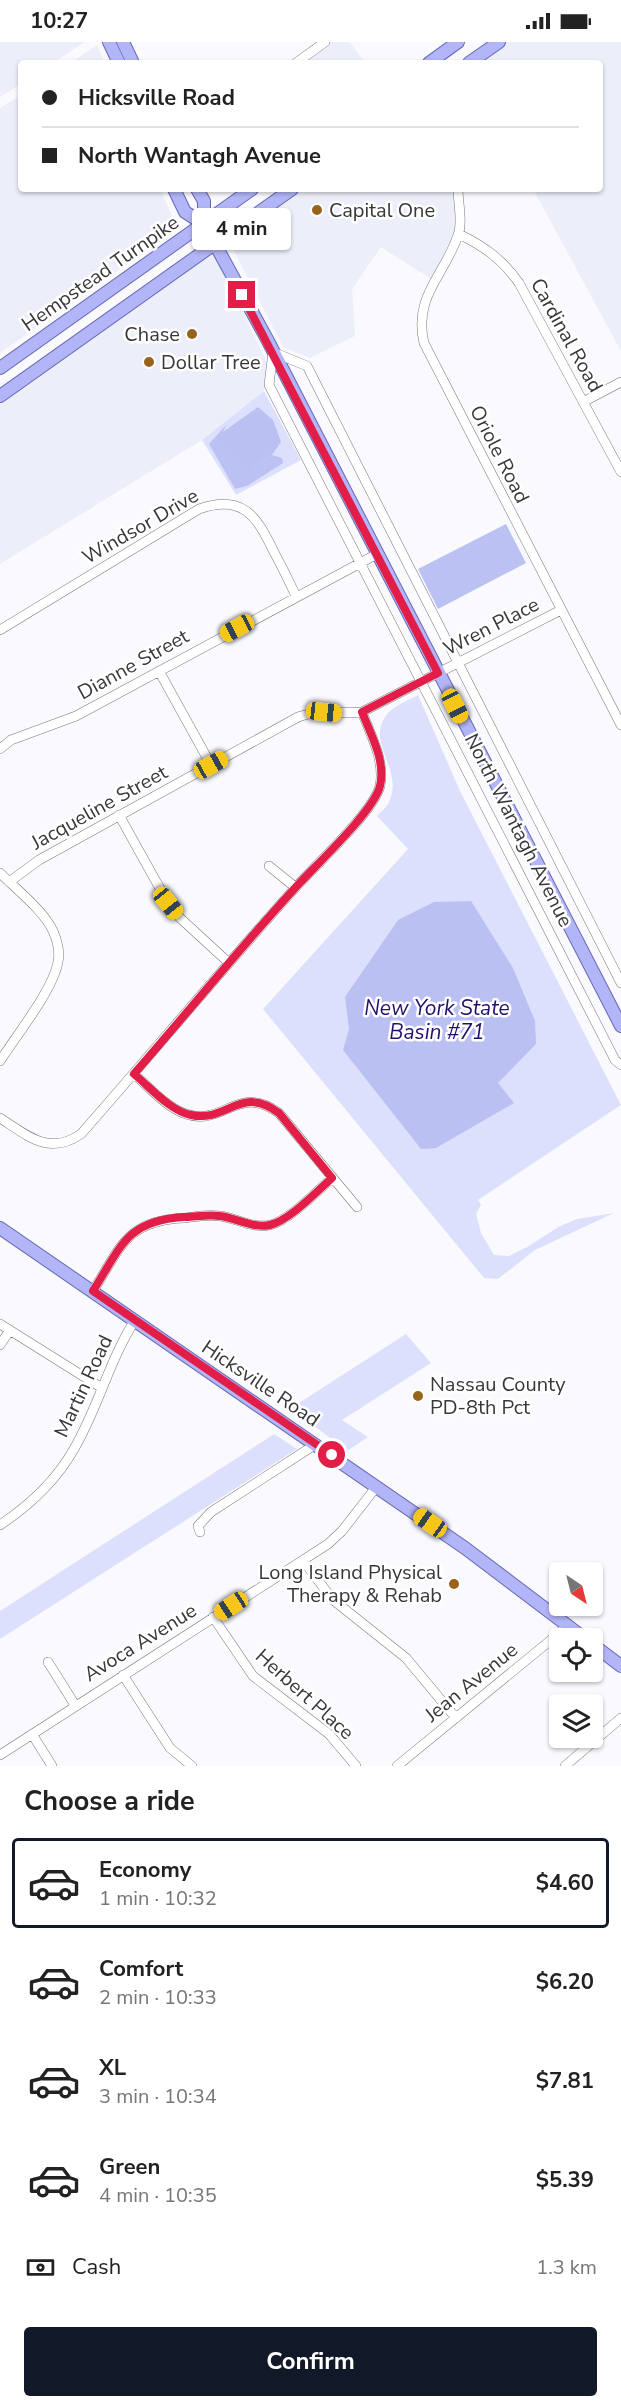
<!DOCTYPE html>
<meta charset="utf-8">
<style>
:root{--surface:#fff;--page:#f6f6f6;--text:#222;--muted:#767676;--line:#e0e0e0;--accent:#111827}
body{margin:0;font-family:"Nunito Sans",sans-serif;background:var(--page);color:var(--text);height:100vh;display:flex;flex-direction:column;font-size:22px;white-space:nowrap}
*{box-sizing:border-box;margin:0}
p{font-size:20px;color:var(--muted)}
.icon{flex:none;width:33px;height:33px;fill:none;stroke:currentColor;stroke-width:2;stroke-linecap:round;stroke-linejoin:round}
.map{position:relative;height:1724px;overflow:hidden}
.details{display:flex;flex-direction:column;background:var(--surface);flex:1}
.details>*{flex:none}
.banner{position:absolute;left:18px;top:18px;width:585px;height:132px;border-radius:6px;box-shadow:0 2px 4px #0004;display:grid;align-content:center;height:132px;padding:0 24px;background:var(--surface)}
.needle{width:39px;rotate:145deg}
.buttons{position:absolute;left:549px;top:1520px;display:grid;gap:12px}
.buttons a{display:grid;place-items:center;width:54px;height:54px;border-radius:6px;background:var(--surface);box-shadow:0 2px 4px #0004;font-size:30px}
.end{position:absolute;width:27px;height:27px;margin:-14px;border:8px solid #e11d48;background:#fff;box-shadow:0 0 0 3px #fff}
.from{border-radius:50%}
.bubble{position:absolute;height:42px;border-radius:6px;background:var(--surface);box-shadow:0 2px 4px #0004;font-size:20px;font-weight:700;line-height:42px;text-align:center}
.car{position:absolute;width:18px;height:36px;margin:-18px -9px;border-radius:8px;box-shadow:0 0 4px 2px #0007;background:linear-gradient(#f5c518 24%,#345 0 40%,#f5c518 0 76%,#345 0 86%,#f5c518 0)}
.banner b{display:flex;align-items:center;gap:21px;height:57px;font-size:22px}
.banner b+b{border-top:2px solid var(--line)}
.banner i{width:15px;height:15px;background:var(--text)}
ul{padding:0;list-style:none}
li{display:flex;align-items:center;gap:18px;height:90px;margin:0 12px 9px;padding:0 12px;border:3px solid transparent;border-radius:6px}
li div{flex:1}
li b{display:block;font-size:22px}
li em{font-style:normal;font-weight:700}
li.selected{border-color:var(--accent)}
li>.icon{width:54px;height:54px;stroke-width:1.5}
h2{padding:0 24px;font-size:27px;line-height:72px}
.pay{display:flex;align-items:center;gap:15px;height:66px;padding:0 24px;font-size:22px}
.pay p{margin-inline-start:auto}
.action{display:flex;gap:12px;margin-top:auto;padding:12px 24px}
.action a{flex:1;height:69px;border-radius:6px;background:var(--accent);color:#fff;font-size:24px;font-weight:700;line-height:69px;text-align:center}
.status{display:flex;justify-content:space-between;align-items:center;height:42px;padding:0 30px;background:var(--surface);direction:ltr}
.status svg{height:16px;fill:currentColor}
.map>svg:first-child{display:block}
.built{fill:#eceef9}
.green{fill:#dce0fc}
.forest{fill:#bbc1f3}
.water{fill:#bac0f2}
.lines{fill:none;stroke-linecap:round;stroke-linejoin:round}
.minor-casing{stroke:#77777d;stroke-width:10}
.major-casing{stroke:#6568b2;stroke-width:14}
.minor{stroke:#fff;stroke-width:9}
.major{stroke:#b2b5f7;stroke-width:12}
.route{stroke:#e11d48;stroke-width:8}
.poi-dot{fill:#98631a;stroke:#fff;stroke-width:2}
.labels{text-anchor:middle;stroke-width:5;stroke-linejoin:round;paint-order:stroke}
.poi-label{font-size:20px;fill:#37373a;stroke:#fff;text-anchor:start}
.street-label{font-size:20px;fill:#37373a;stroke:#fff}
.water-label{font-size:21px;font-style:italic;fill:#21116e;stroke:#fff}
</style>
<div class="status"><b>10:27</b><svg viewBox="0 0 49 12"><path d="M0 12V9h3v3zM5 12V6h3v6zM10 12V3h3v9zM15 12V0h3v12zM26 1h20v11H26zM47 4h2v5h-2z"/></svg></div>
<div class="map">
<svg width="621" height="1724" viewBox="0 0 621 1724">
<rect width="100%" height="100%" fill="#fafafe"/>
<path class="built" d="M0,0H85L53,21H21V42L0,55Z
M330,0H350L365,21H301Z
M499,0H621V309L533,147H600V21H469Z
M97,3L105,21H70Z
M21,53V147H160L178,187L0,311V66Z
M298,147H458L457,186L431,237L381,205L352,247L355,294L310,316L283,305L228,197Z
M213,208L268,322L264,349L202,398L0,522V359Z"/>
<path class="green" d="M264,349L301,418L236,453L202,398Z
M418,653L460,749L621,1063L478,1158L481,1163L476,1172L481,1191L494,1213L509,1214L527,1205L560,1184L577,1177L614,1171L535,1208L498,1237L484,1236L263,967L408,807L377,774C381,770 387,765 389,760C405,725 362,700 389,670C396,663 409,658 418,653Z
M406,1292L431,1321L342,1378L368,1395L347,1409L291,1366Z
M274,1392L297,1407L0,1597V1569Z"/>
<path class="forest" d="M227,382L223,390L252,427L272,413L282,416L283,421L247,444L235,447L209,402Z
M506,482L526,521L438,567L418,527Z"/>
<path class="water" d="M258,365L273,378L281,400L272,413L252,427C228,421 221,415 223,390Z
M471,859L513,926L535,979L536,1002L498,1041L514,1061L436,1106L421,1107L343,1008L349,987L345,955L398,878L434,860Z"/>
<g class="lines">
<defs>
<path id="minor" d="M296,21L325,0
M458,147C458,160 463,181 458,193C445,233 413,254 424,301L621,683
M459,192C485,205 502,217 519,241L621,430
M583,360L621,340
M0,588L199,467C242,452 256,473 273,508C281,523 289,539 296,554
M159,629L211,723
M0,707L11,698L76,674L377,512
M119,773L168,861L179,875L229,921
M269,824L295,845
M0,831C16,847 44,869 53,889C57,898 60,910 58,920C53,948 16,994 0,1019
M9,840L39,818L298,675C319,667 340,672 362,670L561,568
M621,941L307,324L273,310L269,343L615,1018L621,1023
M134,1032C149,1045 167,1066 186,1072C223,1085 239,1041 279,1071L357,1165
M0,1076C28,1094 49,1114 81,1092C153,1010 223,926 296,845C316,823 374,769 380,744C385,719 371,693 362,670
M93,1249C121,1205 126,1179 183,1176C195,1175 208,1172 220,1174C236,1176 254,1187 270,1183C290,1178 316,1150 332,1136
M0,1282L102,1346
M0,1303L10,1288
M0,1483C30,1463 56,1439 74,1407C98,1366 109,1319 135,1278
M200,1490L198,1484L211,1470L316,1402
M303,1518L332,1557L406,1616L456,1676
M213,1575L253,1634L329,1692L356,1724
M48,1620L75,1663
M123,1633L170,1706L192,1724
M32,1692L52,1724
M0,1713L328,1502L342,1489L377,1444
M397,1724L568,1584
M565,1724L621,1676"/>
<path id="major" d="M109,0L119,21
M123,0L133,21
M429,21L458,0
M469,21L499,0
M174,147L185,170L204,182
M197,147L204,159V182L268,299L621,984
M0,326L252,147
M0,354L292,147
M0,1186L465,1506L584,1596
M592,1602L621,1624"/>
</defs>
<use href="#minor" class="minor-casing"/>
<use href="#major" class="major-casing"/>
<use href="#minor" class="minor"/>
<use href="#major" class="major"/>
</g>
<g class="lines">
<path class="route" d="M242,253L438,631L362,670C371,693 386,719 380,744C374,769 315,824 296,845C240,906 188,970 134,1032C150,1045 170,1069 191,1073C228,1081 240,1042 279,1071L332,1136C316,1150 290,1178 270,1183C254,1187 236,1176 220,1174C208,1172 195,1175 183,1175C126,1179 121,1205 93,1249L332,1413"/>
</g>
<g class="poi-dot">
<circle cx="317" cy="168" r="6"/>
<circle cx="192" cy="292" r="6"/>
<circle cx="149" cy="320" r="6"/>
<circle cx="418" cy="1354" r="6"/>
<circle cx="454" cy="1542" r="6"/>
</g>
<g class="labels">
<g class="poi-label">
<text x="329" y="175">Capital One</text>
<text x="180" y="299" text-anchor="end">Chase</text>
<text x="161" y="327">Dollar Tree</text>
<text x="430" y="1349">Nassau County<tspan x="430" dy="23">PD-8th Pct</tspan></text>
<text x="442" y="1537" text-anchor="end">Long Island Physical<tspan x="442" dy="23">Therapy &amp; Rehab</tspan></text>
</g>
<g class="street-label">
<text transform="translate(100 231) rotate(-35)" y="7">Hempstead Turnpike</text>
<text transform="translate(567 293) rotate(61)" y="7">Cardinal Road</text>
<text transform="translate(500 412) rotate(63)" y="7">Oriole Road</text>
<text transform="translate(140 484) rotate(-30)" y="7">Windsor Drive</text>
<text transform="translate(491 584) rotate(-27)" y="7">Wren Place</text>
<text transform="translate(133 622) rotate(-29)" y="7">Dianne Street</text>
<text transform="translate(99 765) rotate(-29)" y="7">Jacqueline Street</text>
<text transform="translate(519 788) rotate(63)" y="7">North Wantagh Avenue</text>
<text transform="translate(261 1341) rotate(34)" y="7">Hicksville Road</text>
<text transform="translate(83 1344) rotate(-65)" y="7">Martin Road</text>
<text transform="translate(140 1600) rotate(-32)" y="7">Avoca Avenue</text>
<text transform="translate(471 1640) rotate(-39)" y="7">Jean Avenue</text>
<text transform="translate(305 1652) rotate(42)" y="7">Herbert Place</text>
</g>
<g class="water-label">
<text x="437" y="973">New York State<tspan x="437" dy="24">Basin #71</tspan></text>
</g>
</g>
</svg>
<div class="buttons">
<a><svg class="needle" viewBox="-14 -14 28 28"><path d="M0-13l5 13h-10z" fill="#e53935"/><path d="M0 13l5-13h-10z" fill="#767676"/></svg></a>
<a><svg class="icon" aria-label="locate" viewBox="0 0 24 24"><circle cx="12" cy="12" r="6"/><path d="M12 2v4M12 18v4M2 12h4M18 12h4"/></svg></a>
<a><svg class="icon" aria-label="layers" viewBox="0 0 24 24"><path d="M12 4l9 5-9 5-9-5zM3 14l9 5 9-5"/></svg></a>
</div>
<i class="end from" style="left:332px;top:1413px"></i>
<i class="end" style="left:242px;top:253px"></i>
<div class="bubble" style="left:192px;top:166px;width:99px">4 min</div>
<i class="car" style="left:237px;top:586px;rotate:242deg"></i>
<i class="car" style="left:455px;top:664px;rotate:153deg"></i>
<i class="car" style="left:324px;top:670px;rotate:96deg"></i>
<i class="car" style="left:211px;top:723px;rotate:61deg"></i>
<i class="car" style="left:168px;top:861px;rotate:141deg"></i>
<i class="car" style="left:430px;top:1481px;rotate:305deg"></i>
<i class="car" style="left:231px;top:1564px;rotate:237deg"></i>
<div class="banner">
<b><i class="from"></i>Hicksville Road</b>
<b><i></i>North Wantagh Avenue</b>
</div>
</div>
<section class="details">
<h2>Choose a ride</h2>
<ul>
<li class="selected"><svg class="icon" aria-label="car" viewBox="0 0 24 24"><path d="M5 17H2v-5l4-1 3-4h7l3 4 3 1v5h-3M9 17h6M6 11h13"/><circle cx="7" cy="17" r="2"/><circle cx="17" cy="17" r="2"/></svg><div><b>Economy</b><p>1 min · 10:32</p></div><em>$4.60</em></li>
<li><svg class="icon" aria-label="car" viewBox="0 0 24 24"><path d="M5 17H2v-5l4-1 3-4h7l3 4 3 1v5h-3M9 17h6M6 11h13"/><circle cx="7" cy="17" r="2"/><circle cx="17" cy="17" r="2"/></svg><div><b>Comfort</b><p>2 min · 10:33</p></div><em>$6.20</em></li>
<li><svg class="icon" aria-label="car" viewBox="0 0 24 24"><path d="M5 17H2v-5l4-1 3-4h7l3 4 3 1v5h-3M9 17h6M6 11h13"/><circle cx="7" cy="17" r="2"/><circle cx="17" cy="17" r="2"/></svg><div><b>XL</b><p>3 min · 10:34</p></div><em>$7.81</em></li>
<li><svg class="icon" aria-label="car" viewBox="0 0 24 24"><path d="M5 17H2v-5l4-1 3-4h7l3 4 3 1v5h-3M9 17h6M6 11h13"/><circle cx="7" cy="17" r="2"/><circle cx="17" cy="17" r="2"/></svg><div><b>Green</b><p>4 min · 10:35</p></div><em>$5.39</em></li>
</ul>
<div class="pay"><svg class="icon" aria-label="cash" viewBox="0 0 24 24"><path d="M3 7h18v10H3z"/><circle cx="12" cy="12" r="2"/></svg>Cash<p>1.3 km</p></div>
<div class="action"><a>Confirm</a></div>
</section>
